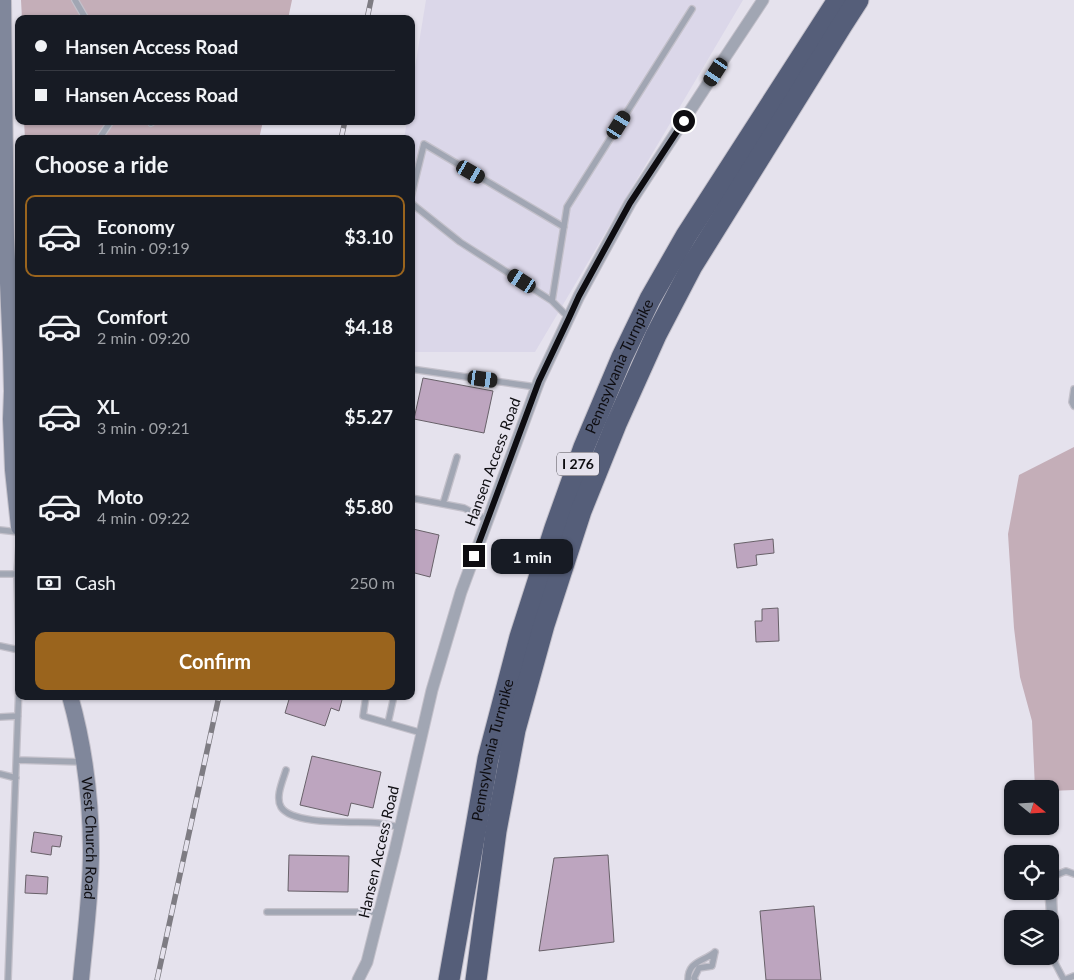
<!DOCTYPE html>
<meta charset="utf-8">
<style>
:root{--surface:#171b24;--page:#20242c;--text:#f1f3f6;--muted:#9ea1a6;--line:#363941;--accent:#9a641d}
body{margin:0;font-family:Lato,sans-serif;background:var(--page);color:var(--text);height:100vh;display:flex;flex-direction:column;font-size:19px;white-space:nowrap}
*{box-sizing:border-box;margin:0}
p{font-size:16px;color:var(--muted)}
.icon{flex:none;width:28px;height:28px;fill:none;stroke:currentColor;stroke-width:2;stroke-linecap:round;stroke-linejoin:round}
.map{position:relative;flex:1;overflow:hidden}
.panel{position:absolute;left:15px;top:135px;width:400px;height:565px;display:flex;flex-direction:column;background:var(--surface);border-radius:10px;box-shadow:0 1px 4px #0004}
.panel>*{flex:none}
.banner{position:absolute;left:15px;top:15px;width:400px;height:110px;border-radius:10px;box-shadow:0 1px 4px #0004;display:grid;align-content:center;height:110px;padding:0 20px;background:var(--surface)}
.needle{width:32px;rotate:108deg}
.fabs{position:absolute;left:1004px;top:780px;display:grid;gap:10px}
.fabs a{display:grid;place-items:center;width:55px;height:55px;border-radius:10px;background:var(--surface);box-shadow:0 1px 4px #0004;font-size:25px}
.end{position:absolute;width:22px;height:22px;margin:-11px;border:6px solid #0e0d11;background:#fff;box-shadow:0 0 0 2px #fff}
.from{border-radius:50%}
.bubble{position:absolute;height:35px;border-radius:10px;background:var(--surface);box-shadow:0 1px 4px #0004;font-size:16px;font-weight:700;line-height:35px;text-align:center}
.car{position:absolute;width:15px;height:30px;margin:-15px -8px;border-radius:6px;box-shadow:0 0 4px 1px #0007;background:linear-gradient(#222 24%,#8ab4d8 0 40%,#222 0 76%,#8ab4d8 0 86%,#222 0)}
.banner b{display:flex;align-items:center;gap:18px;height:48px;font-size:19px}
.banner b+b{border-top:1px solid var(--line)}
.banner i{width:12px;height:12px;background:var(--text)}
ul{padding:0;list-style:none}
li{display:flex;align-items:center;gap:15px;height:82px;margin:0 10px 8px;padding:0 10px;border:2px solid transparent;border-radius:10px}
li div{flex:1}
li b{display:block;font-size:19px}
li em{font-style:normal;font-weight:700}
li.on{border-color:var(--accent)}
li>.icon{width:45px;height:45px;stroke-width:1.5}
h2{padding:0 20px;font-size:22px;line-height:60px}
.pay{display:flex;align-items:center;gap:12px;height:55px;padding:0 20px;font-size:19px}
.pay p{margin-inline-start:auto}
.primary-button{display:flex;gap:10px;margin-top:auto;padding:10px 20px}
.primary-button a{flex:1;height:58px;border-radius:10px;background:var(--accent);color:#fff;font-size:20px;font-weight:700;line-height:58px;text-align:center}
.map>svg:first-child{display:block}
.built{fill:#dbd7e9}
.green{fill:#c4aeb8}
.building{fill:#bda5bf;stroke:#686169}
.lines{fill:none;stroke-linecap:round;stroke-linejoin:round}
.lane-casing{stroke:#c3c0ca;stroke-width:8}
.street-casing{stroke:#c3c0ca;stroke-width:13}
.secondary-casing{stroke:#c3c0ca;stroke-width:18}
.highway-casing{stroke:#c3c0ca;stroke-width:23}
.lane{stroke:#a1a6b3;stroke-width:5.5}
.street{stroke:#a1a6b3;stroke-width:11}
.secondary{stroke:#80879b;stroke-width:16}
.highway{stroke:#555e79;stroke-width:21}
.rail-casing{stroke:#7e7c83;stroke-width:5.5}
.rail{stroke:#e5e2ed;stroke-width:4;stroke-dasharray:11;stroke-linecap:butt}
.route{stroke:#0e0d11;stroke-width:6}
.labels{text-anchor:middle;stroke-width:4.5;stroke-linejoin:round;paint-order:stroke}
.shield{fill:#e5e2ed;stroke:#4e4d53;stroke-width:1}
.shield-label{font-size:14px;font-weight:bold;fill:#0e0d11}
.street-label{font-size:15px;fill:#0e0d11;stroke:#e5e2ed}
</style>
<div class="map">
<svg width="1074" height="980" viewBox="0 0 1074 980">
<rect width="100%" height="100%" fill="#e5e2ed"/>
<path class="built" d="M426,0H743L535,352H411V139H404L407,121H411V92Z"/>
<path class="green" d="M21,0H292L288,19H22Z
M24,121H263L259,139H25Z
M1074,447V790L1050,791V789H1035L1032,721L1020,677L1014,628L1008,534L1019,475Z"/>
<path class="building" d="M423,378L493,391L484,433L414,419Z
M413,529L439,535L430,577L411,572V535Z
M773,539L774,553L756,555L757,565L737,568L734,544Z
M778,608L779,641L756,642L755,621H762V609Z
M290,696H343L339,711L331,708L325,726L285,713Z
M312,756L381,772L373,808L351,803L348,816L300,805Z
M34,832L62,836L60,847L52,846L51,855L31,852Z
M289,855L349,856L348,892L288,891Z
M608,855L614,942L539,951L554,858Z
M26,875L48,877L47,894L25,893Z
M814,906L821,980H766L760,911Z"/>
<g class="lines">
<defs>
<path id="lane" d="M75,0L86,19
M150,121L151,123
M99,139L111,121
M411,197L424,144L564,227
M411,203L460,242L552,301
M569,318L552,301L567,207L692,9
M411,369L536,387
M1074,389L1072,402L1074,406
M411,498L464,508L487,520
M443,504L457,457
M0,530L18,532
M19,546L17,574L19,637
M0,574H17
M0,646L19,650
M366,696L363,716L422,733
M0,717L18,716
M388,723L394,696
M17,760L82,762
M286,770C283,780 275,797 281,807C293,826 357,821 378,823C385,824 393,826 400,827
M0,774L16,778
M1048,891L1050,919
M267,912H380
M1050,919L1051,937
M1052,946L1055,963L1064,980L1074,976
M1052,948L1055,930L1053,889L1054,876L1066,871L1074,874
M8,980L19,685
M688,980C688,961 703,962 715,952
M695,980L694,978L699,968L712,966L715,952"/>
<path id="street" d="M358,980L367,962L395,850L432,690L461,592L539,381L579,296L630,203L716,71L763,0"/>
<g id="secondary">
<path d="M3,0L6,237L11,352L12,391L11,419L13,470L19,527"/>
<path id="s1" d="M70,696C84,746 91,799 91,851C91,894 85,937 81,980"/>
</g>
<g id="highway">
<path id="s2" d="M449,980L488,759L520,637L555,528L584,447L622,357L650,299L686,236L838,0"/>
<path d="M476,980L496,831L515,730L544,625L581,511L616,424L656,335L692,266L842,25L858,0"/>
</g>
</defs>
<use href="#lane" class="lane-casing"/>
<use href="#street" class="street-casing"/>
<use href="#secondary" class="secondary-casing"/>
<use href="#highway" class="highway-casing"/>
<use href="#lane" class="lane"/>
<use href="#street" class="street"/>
<use href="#secondary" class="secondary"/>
<use href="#highway" class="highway"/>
<defs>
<path id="rail" d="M367,19L371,0
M341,139L345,121
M157,980L219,696"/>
</defs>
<use href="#rail" class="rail-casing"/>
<use href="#rail" class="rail"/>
</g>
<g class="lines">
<path class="route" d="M474,556L539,381L569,318L579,296L630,203L684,121"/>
</g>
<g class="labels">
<rect class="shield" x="557" y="452.5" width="42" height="23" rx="4"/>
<g class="shield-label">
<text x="578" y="469">I 276</text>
</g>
<g class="street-label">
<text dy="5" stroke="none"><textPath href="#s2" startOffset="639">Pennsylvania Turnpike</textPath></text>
<text transform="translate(493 462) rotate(-70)" y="5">Hansen Access Road</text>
<text dy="5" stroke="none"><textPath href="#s2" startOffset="234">Pennsylvania Turnpike</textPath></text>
<text dy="5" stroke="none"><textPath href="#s1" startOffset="144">West Church Road</textPath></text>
<text transform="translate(379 852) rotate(-77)" y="5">Hansen Access Road</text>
</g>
</g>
</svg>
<div class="fabs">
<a><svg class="needle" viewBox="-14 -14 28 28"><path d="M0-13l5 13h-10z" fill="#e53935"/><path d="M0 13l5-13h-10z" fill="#9ea1a6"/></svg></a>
<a><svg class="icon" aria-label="locate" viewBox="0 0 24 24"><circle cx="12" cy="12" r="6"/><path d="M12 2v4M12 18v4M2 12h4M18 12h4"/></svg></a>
<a><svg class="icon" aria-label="layers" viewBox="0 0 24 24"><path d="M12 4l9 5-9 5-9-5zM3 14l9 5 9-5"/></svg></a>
</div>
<i class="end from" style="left:684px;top:121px"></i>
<i class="end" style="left:474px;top:556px"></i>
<div class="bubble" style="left:491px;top:539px;width:82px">1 min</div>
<i class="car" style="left:716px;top:72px;rotate:213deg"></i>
<i class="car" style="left:619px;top:125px;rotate:32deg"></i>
<i class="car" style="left:471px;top:172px;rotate:120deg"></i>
<i class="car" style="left:522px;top:281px;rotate:303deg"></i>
<i class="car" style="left:483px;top:379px;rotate:98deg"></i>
<div class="banner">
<b><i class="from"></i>Hansen Access Road</b>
<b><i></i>Hansen Access Road</b>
</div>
<section class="panel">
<h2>Choose a ride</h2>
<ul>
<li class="on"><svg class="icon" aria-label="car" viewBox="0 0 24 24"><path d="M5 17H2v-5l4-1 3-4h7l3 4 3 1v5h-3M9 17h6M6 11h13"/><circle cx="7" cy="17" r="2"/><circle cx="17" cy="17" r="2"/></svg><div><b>Economy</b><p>1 min · 09:19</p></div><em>$3.10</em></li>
<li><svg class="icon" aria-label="car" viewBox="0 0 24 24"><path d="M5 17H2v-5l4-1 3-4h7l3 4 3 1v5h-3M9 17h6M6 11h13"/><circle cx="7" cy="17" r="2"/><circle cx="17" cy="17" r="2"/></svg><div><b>Comfort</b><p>2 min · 09:20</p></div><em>$4.18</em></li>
<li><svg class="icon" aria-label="car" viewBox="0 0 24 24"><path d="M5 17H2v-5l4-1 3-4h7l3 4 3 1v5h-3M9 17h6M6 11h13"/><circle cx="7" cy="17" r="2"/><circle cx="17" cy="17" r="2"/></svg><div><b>XL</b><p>3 min · 09:21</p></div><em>$5.27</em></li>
<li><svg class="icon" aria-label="car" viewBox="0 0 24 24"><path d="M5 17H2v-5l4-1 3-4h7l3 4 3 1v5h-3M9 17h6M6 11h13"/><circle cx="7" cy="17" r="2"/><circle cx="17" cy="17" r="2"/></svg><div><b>Moto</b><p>4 min · 09:22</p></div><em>$5.80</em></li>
</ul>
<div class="pay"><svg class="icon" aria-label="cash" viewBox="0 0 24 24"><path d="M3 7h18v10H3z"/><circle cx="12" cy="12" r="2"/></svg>Cash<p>250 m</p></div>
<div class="primary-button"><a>Confirm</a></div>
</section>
</div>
